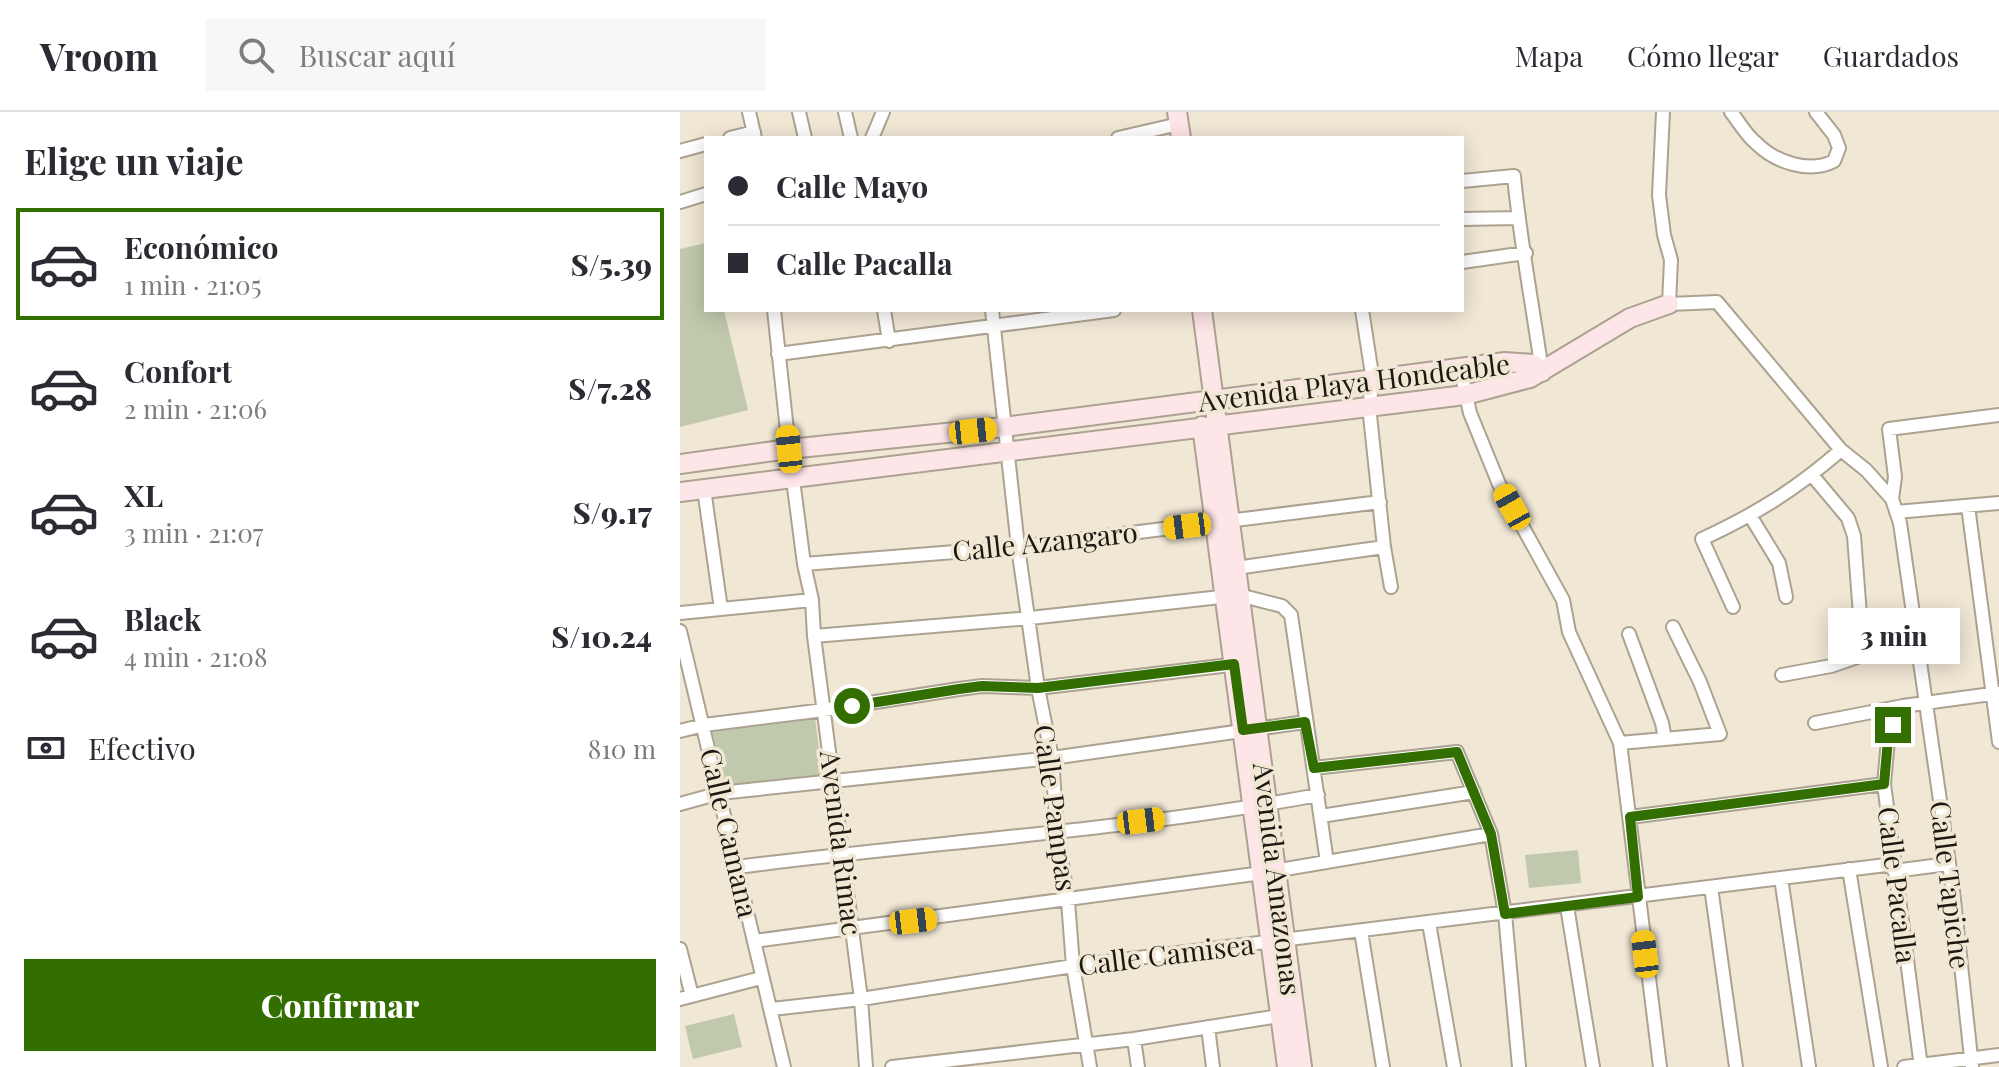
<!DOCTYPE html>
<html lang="es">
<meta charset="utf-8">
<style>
:root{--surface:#fff;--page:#f7f7f7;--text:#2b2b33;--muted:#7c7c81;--line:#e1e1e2;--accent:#336e00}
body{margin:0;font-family:"Playfair Display",serif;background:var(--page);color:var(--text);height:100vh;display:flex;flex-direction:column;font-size:30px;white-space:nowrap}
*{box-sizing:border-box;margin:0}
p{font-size:26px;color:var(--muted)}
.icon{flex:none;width:44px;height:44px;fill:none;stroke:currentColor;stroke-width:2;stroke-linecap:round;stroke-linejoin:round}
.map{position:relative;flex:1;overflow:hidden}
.drawer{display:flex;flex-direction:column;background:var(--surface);width:680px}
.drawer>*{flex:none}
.banner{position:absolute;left:24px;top:24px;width:760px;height:176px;border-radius:0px;box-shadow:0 4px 20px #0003;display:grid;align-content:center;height:176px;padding:0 24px;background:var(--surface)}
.end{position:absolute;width:36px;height:36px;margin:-18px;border:10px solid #336e00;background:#fff;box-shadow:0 0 0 4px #fff}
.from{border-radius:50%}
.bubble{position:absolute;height:56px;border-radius:0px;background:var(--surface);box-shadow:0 4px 20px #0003;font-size:26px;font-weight:800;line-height:56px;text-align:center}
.car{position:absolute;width:24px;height:48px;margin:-24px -12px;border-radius:10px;box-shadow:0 0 6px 2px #0007;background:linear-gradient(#f5c518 24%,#345 0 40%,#f5c518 0 76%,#345 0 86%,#f5c518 0)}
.banner b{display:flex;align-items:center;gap:28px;height:76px;font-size:30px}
.banner b+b{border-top:2px solid var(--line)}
.banner i{width:20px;height:20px;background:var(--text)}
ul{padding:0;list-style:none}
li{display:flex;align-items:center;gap:24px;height:112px;margin:0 16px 12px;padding:0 8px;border:4px solid transparent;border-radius:0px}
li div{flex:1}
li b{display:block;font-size:30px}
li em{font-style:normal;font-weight:800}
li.on{border-color:var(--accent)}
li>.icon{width:72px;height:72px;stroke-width:1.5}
h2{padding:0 24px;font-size:36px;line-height:96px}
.pay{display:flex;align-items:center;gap:20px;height:88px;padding:0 24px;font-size:30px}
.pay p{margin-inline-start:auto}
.cta{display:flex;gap:16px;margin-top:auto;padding:16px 24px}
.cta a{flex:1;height:92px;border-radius:0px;background:var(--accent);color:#fff;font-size:32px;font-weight:800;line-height:92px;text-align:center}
header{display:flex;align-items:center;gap:48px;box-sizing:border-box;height:112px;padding:0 40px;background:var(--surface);border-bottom:2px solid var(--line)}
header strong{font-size:38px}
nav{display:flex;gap:44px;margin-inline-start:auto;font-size:28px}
.search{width:560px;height:72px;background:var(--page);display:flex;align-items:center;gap:20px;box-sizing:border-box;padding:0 28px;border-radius:0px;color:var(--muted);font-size:30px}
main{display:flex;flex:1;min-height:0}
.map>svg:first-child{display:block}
.green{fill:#c0c9ac}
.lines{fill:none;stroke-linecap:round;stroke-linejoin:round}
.street-casing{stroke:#aca291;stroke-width:16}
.secondary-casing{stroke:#aca291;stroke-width:22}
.street{stroke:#fff;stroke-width:12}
.secondary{stroke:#fee5e7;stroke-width:18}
.route{stroke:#336e00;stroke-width:10}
.labels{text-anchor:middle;stroke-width:7;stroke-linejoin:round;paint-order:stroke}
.street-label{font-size:28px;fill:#1c1912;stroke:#f1e7d5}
</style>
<header>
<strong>Vroom</strong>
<div class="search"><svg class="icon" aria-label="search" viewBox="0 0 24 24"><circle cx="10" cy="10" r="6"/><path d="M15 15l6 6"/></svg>Buscar aquí</div>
<nav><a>Mapa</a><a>Cómo llegar</a><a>Guardados</a></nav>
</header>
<main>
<section class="drawer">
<h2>Elige un viaje</h2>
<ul>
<li class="on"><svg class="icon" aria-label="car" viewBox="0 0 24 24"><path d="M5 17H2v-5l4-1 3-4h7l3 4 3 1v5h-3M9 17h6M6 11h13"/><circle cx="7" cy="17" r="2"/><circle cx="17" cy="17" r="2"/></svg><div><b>Económico</b><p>1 min · 21:05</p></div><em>S/5.39</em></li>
<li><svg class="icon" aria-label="car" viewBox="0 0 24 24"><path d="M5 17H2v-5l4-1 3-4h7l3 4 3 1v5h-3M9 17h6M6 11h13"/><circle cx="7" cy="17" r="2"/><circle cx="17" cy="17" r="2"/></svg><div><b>Confort</b><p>2 min · 21:06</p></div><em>S/7.28</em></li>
<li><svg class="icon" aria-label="car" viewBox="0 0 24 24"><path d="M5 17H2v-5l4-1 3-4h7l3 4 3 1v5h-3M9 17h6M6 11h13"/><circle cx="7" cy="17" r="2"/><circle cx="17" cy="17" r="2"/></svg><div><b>XL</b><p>3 min · 21:07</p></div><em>S/9.17</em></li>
<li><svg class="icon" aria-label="car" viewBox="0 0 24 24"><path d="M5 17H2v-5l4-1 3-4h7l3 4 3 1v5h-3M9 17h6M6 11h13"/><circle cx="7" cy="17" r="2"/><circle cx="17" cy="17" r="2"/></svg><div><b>Black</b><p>4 min · 21:08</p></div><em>S/10.24</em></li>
</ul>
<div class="pay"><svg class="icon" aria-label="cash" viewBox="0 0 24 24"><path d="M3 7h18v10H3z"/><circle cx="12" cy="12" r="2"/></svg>Efectivo<p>810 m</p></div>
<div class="cta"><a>Confirmar</a></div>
</section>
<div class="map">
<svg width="1319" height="955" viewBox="0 0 1319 955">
<rect width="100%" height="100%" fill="#f1e7d5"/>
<path class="green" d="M26,131V198H44L68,298L0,315V137Z
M135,605L142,663L46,675L31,615Z
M898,738L901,771L849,776L845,743Z
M54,902L62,935L13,947L5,914Z"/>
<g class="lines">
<defs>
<path id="street" d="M69,0L75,26
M119,0L125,26
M165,0L171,26
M983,0L979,83L984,123L991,148L989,192L1037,190L1161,338L1186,358L1212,387L1220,411L1273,779L1292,955
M1051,0C1059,10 1066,23 1076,31C1095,50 1129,62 1154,49L1159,36L1154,23L1136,0
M50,26L74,20
M192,26L203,0
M438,26L499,12
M0,39L26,32
M782,69L834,64C840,129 853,195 862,260
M0,90L26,82
M782,107L838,106
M782,150L846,141
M94,198L109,337L124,452L132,488L134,524L181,887L186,955
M204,198L209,229
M312,198L338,435L358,576L372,646L377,720L388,789L393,854L410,955
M682,198L693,269L689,294L704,435L711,475
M98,242L434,198
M780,255L790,301L819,372L883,488L889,520L940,631L980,955
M24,377L41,497
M1212,387L1215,365L1209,317L1319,303
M1288,394L1319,630
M1216,400L1319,391
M1071,405L1099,451L1106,485
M124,452L338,435L700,390
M556,456L704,435
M1053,495L1022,427C1076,402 1115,378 1161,338
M0,501L132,488
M0,519L104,955
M949,522L982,611L985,627
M134,524L350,506L559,483L602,494L611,503L647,750
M1102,563L1151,554L1183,543L1174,424L1168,406L1132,363
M1223,594L1208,628L1204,672L1241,955
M1135,611L1223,594L1319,581
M0,619L24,613L144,598L279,577L302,574L358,576L558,552
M940,631L1040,622L1020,570L993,515
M634,656L777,640L811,722L825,802L839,955
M0,692L40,681L372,646L625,610
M641,704L794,680
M950,705L1204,672
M57,755C250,730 446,719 638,683
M1169,757L1201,955
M1214,759L1268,752
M1101,766L1129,955
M1031,775L1056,955
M887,794L913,955
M749,811L774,955
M681,819L703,955
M74,829L582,761L811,722
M0,837L12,884
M0,887L81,866
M92,897L181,887L393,854L1214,752
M528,915L533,955
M454,927L458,955
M212,955L454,927L605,903
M1224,955L1319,943"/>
<path id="secondary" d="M497,0L501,26
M522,198L622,955
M522,314L607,955
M0,352L109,337L324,315L825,250L853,252L862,260
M0,380L785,283L850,266L950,206L989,192"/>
</defs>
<use href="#street" class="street-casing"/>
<use href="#secondary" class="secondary-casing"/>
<use href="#street" class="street"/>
<use href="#secondary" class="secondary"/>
</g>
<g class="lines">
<path class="route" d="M172,594L279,577L302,574L358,576L554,552L563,618L625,610L634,656L777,640L811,722L825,802L958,785L950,705L1204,672L1208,628L1213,613"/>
</g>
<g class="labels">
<g class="street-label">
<text transform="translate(674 271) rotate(-7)" y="10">Avenida Playa Hondeable</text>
<text transform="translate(365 430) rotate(-6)" y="10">Calle Azangaro</text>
<text transform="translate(375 696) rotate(82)" y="10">Calle Pampas</text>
<text transform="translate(49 721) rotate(77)" y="10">Calle Camana</text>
<text transform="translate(161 731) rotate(83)" y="10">Avenida Rimac</text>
<text transform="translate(597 767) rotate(83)" y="10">Avenida Amazonas</text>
<text transform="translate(1217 773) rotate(83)" y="10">Calle Pacalla</text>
<text transform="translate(1270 773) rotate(83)" y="10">Calle Tapiche</text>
<text transform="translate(486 843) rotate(-7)" y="10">Calle Camisea</text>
</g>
</g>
</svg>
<i class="end from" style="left:172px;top:594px"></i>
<i class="end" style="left:1213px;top:613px"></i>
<div class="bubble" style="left:1148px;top:496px;width:132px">3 min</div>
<i class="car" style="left:293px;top:319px;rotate:84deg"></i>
<i class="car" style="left:109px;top:337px;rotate:354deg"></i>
<i class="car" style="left:832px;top:395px;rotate:331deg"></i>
<i class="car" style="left:507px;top:414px;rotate:263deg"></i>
<i class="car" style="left:461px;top:709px;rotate:83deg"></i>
<i class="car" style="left:233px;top:809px;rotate:83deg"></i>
<i class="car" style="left:965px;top:842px;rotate:353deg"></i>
<div class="banner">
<b><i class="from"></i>Calle Mayo</b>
<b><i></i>Calle Pacalla</b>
</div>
</div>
</main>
